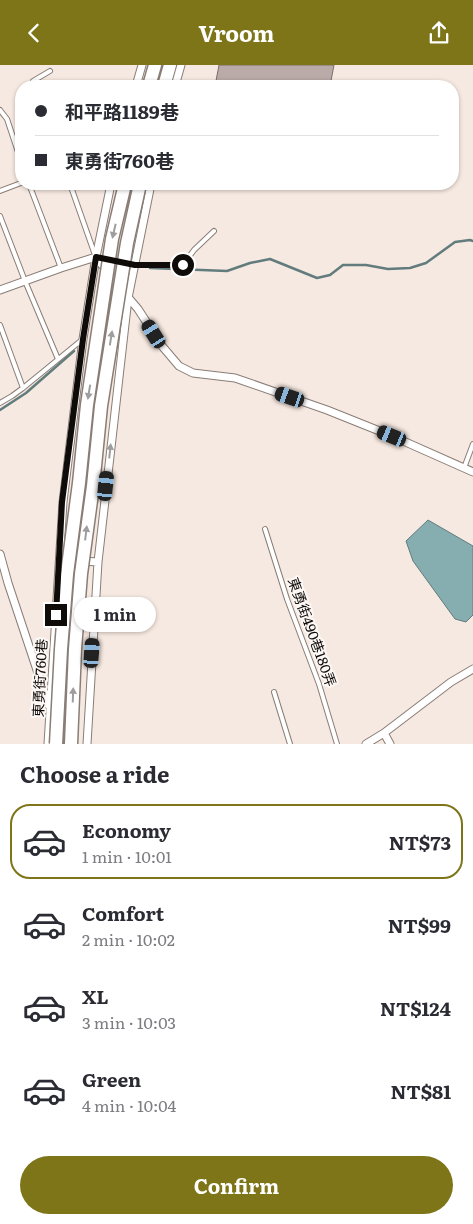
<!DOCTYPE html>
<meta charset="utf-8">
<style>
:root{--surface:#fff;--page:#f2f2f3;--text:#2b2b33;--muted:#7c7c81;--line:#e1e1e2;--accent:#7d7518}
body{margin:0;font-family:Literata,"Noto Sans TC",serif;background:var(--page);color:var(--text);height:100vh;display:flex;flex-direction:column;font-size:19px;white-space:nowrap}
*{box-sizing:border-box;margin:0}
p{font-size:16px;color:var(--muted)}
.icon{flex:none;width:28px;height:28px;fill:none;stroke:currentColor;stroke-width:2;stroke-linecap:round;stroke-linejoin:round}
.map{position:relative;height:679px;overflow:hidden}
.drawer{display:flex;flex-direction:column;background:var(--surface);flex:1}
.drawer>*{flex:none}
.banner{position:absolute;left:15px;top:15px;width:444px;height:110px;border-radius:20px;box-shadow:0 1px 4px #0004;display:grid;align-content:center;height:110px;padding:0 20px;background:var(--surface)}
.end{position:absolute;width:22px;height:22px;margin:-11px;border:6px solid #0f0b09;background:#fff;box-shadow:0 0 0 2px #fff}
.from{border-radius:50%}
.bubble{position:absolute;height:35px;border-radius:18px;background:var(--surface);box-shadow:0 1px 4px #0004;font-size:16px;font-weight:700;line-height:35px;text-align:center}
.car{position:absolute;width:15px;height:30px;margin:-15px -8px;border-radius:6px;box-shadow:0 0 4px 1px #0007;background:linear-gradient(#222 24%,#8ab4d8 0 40%,#222 0 76%,#8ab4d8 0 86%,#222 0)}
.banner b{display:flex;align-items:center;gap:18px;height:48px;font-size:19px}
.banner b+b{border-top:1px solid var(--line)}
.banner i{width:12px;height:12px;background:var(--text)}
ul{padding:0;list-style:none}
li{display:flex;align-items:center;gap:15px;height:75px;margin:0 10px 8px;padding:0 10px;border:2px solid transparent;border-radius:20px}
li div{flex:1}
li b{display:block;font-size:19px}
li em{font-style:normal;font-weight:700}
li.current{border-color:var(--accent)}
li>.icon{width:45px;height:45px;stroke-width:1.5}
h2{padding:0 20px;font-size:22px;line-height:60px}
.primary-button{display:flex;gap:10px;margin-top:auto;padding:10px 20px}
.primary-button a{flex:1;height:58px;border-radius:30px;background:var(--accent);color:#fff;font-size:20px;font-weight:700;line-height:58px;text-align:center}
header{display:flex;justify-content:space-between;align-items:center;height:65px;padding:0 20px;background:var(--accent);color:#fff;font-size:22px;font-weight:700}
.map>svg:first-child{display:block}
.water{fill:#86adaf;stroke:#627c7d}
.lines{fill:none;stroke-linecap:round;stroke-linejoin:round}
.stream{stroke:#627c7d;stroke-width:2.5}
.building{fill:#baaba8;stroke:#7a6d6a}
.service-casing{stroke:#897d76;stroke-width:6}
.minor-casing{stroke:#897d76;stroke-width:9}
.motorway-casing{stroke:#897d76;stroke-width:15}
.service{stroke:#fff;stroke-width:4}
.minor{stroke:#fff;stroke-width:7}
.motorway{stroke:#fff;stroke-width:12}
.motorway-bridge-casing{stroke:#897d76;stroke-width:15;stroke-linecap:butt}
.motorway-bridge{stroke:#fff;stroke-width:12}
.oneway{fill:#9f9d9d}
.route{stroke:#0f0b09;stroke-width:6}
.labels{text-anchor:middle;stroke-width:4;stroke-linejoin:round;paint-order:stroke}
.street-label{font-size:14px;fill:#0f0b09;stroke:#fdf8f5}
</style>
<header><svg class="icon" aria-label="back" viewBox="0 0 24 24"><path d="M15 5l-7 7 7 7"/></svg>Vroom<svg class="icon" aria-label="share" viewBox="0 0 24 24"><path d="M12 15V3M7 8l5-5 5 5M5 13v7h14v-7"/></svg></header>
<div class="map">
<svg width="473" height="679" viewBox="0 0 473 679">
<rect width="100%" height="100%" fill="#f6e9e1"/>
<path class="water" d="M428,455L473,481V550L466,557L455,554L413,496L406,476Z"/>
<g class="lines">
<path class="stream" d="M150,203L227,206L250,198L270,194L317,213L330,210L343,200H366L388,204L410,203L426,198L455,177L470,175L473,176
M0,345L26,328L74,286"/>
</g>
<path class="building" d="M219,0H334L330,21H215Z"/>
<g class="lines">
<defs>
<path id="service" d="M34,21L33,16L50,6
M0,45L7,54L21,96
M29,119L61,203
M70,119L95,190
M0,126L21,118
M0,151L25,216L58,294
M110,195L135,200H183L194,185L214,166
M0,260L23,323
M0,338L12,331L23,323L83,274
M464,403L473,379
M265,464L287,534L319,619L337,679
M274,627L290,679"/>
<path id="minor" d="M136,21L142,0
M175,21L181,0
M96,192L120,223
M0,225L61,203L96,192
M127,231L138,244L162,281L179,301L193,308L235,313L327,345L392,371L473,407
M0,489L8,518L49,641
M66,495L98,497
M384,668L390,679
M48,679L63,437L83,274L96,192L111,119
M87,679L98,497L128,233L151,119
M366,679L384,668L451,617L473,604"/>
<path id="motorway" d="M149,21L155,0
M164,21L170,0"/>
</defs>
<use href="#service" class="service-casing"/>
<use href="#minor" class="minor-casing"/>
<use href="#motorway" class="motorway-casing"/>
<use href="#service" class="service"/>
<use href="#minor" class="minor"/>
<use href="#motorway" class="motorway"/>
<defs>
<path id="motorway-bridge" d="M56,679L61,584L67,509L79,418L87,340L112,174L125,119
M71,679L75,584L81,509L93,421L101,341L127,178L140,119"/>
</defs>
<use href="#motorway-bridge" class="motorway-bridge-casing"/>
<use href="#motorway-bridge" class="motorway-bridge"/>
</g>
<defs><path id="oneway-solid" d="M-6-.8H1V-3.2L6.5 0L1 3.2V.8H-6Z" transform="scale(1.25)"/></defs>
<g class="oneway">
<use href="#oneway-solid" transform="translate(114 166) rotate(103)"/>
<use href="#oneway-solid" transform="translate(111 273) rotate(-81)"/>
<use href="#oneway-solid" transform="translate(89 327) rotate(99)"/>
<use href="#oneway-solid" transform="translate(110 386) rotate(-84)"/>
<use href="#oneway-solid" transform="translate(86 468) rotate(-83)"/>
<use href="#oneway-solid" transform="translate(73 630) rotate(-88)"/>
</g>
<g class="lines">
<path class="route" d="M56,550L62,437L83,274L96,192L135,200H183"/>
</g>
<g class="labels">
<g class="street-label">
<text transform="translate(312 567) rotate(70)" y="5">東勇街490巷180弄</text>
<text transform="translate(40 613) rotate(-87)" y="5">東勇街760巷</text>
</g>
</g>
</svg>
<i class="end from" style="left:183px;top:200px"></i>
<i class="end" style="left:56px;top:550px"></i>
<div class="bubble" style="left:74px;top:532px;width:82px">1 min</div>
<i class="car" style="left:154px;top:269px;rotate:328deg"></i>
<i class="car" style="left:290px;top:332px;rotate:289deg"></i>
<i class="car" style="left:392px;top:371px;rotate:292deg"></i>
<i class="car" style="left:106px;top:421px;rotate:6deg"></i>
<i class="car" style="left:92px;top:588px;rotate:4deg"></i>
<div class="banner">
<b><i class="from"></i>和平路1189巷</b>
<b><i></i>東勇街760巷</b>
</div>
</div>
<section class="drawer">
<h2>Choose a ride</h2>
<ul>
<li class="current"><svg class="icon" aria-label="car" viewBox="0 0 24 24"><path d="M5 17H2v-5l4-1 3-4h7l3 4 3 1v5h-3M9 17h6M6 11h13"/><circle cx="7" cy="17" r="2"/><circle cx="17" cy="17" r="2"/></svg><div><b>Economy</b><p>1 min · 10:01</p></div><em>NT$73</em></li>
<li><svg class="icon" aria-label="car" viewBox="0 0 24 24"><path d="M5 17H2v-5l4-1 3-4h7l3 4 3 1v5h-3M9 17h6M6 11h13"/><circle cx="7" cy="17" r="2"/><circle cx="17" cy="17" r="2"/></svg><div><b>Comfort</b><p>2 min · 10:02</p></div><em>NT$99</em></li>
<li><svg class="icon" aria-label="car" viewBox="0 0 24 24"><path d="M5 17H2v-5l4-1 3-4h7l3 4 3 1v5h-3M9 17h6M6 11h13"/><circle cx="7" cy="17" r="2"/><circle cx="17" cy="17" r="2"/></svg><div><b>XL</b><p>3 min · 10:03</p></div><em>NT$124</em></li>
<li><svg class="icon" aria-label="car" viewBox="0 0 24 24"><path d="M5 17H2v-5l4-1 3-4h7l3 4 3 1v5h-3M9 17h6M6 11h13"/><circle cx="7" cy="17" r="2"/><circle cx="17" cy="17" r="2"/></svg><div><b>Green</b><p>4 min · 10:04</p></div><em>NT$81</em></li>
</ul>
<div class="primary-button"><a>Confirm</a></div>
</section>
